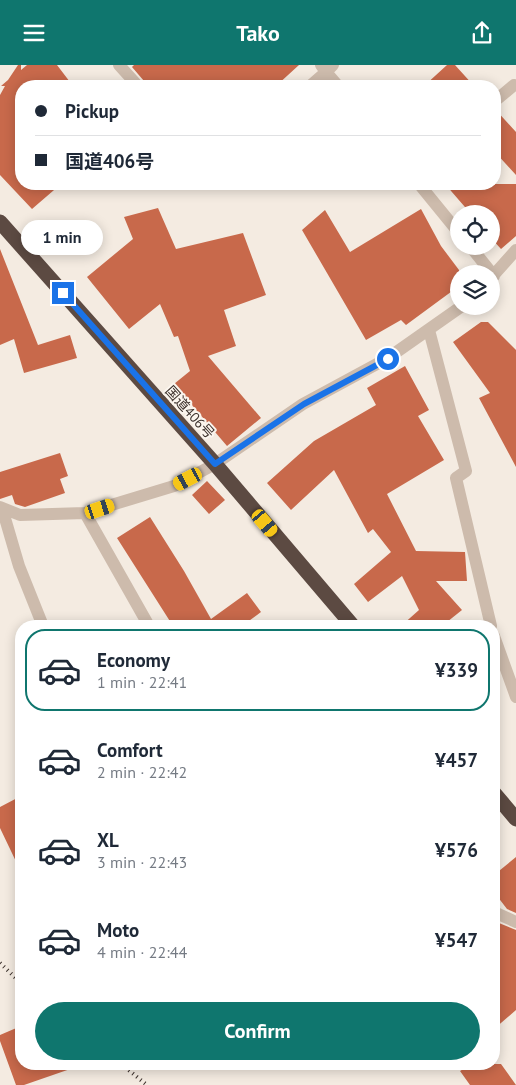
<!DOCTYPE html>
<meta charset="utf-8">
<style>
:root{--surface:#fff;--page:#f2f2f3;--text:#1f2937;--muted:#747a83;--line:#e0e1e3;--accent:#0f766e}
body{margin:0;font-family:"PT Sans","Noto Sans JP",sans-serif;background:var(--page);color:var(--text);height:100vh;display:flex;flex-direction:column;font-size:19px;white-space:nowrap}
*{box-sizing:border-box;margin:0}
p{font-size:16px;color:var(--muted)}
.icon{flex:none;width:28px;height:28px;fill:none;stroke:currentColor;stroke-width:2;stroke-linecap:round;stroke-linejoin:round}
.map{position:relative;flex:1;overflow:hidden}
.drawer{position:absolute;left:15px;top:555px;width:485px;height:450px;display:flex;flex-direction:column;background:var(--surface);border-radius:20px;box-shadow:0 2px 12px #0003}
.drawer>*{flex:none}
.guide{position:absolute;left:15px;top:15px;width:486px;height:110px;border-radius:20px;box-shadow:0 2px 12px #0003;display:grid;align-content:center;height:110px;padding:0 20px;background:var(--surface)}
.buttons{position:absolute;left:450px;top:140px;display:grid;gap:10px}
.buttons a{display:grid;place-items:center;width:50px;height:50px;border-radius:50%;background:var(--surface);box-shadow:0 2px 12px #0003;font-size:25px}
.end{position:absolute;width:22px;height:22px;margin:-11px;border:6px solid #1a73e8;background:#fff;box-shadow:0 0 0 2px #fff}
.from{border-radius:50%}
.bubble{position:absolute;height:35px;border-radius:18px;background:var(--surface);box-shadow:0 2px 12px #0003;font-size:16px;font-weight:700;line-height:35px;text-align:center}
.car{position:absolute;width:15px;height:30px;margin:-15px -8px;border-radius:6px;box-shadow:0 0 4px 1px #0007;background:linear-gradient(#f5c518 24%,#345 0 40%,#f5c518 0 76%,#345 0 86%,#f5c518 0)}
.guide b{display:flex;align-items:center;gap:18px;height:48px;font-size:19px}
.guide b+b{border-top:1px solid var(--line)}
.guide i{width:12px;height:12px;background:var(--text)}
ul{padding:9px 0 0;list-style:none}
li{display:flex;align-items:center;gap:15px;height:82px;margin:0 10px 8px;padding:0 10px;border:2px solid transparent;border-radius:20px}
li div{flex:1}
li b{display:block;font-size:19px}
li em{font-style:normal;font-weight:700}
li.selected{border-color:var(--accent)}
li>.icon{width:45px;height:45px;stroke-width:1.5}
.action{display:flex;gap:10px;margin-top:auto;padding:10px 20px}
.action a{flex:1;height:58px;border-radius:30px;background:var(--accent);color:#fff;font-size:20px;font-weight:700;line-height:58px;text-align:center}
header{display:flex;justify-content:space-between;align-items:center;height:65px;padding:0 20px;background:var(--accent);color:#fff;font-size:22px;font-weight:700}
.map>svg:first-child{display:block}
.building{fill:#c8694b}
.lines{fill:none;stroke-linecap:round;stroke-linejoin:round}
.minor{stroke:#cdbbac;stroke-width:12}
.highway{stroke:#5c4a42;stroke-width:15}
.rail{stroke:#3b302b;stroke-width:4;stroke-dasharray:1 4;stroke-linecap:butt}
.route{stroke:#1a73e8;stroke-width:6}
.labels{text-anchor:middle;stroke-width:4;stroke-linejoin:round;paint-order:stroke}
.street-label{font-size:14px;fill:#3b302b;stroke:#fbf5ee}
</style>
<header><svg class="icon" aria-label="menu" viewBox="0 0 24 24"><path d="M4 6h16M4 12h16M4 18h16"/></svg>Tako<svg class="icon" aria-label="share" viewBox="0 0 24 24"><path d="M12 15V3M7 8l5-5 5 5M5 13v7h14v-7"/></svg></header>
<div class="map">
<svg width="516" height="1020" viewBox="0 0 516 1020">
<rect width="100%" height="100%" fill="#f4ebe1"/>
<path class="building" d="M18,0H21V5L27,0H57L73,21H21V119H61L32,144L0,110V30L5,21H1L8,15Z
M134,0H299L276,21H146L144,16L132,2Z
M447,0H455L474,21H424Z
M495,44L516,67V110L495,87Z
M445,119H516V171L501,184L491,173V149H471Z
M158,143L176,184L243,168L266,230L224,245L236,281L208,291L261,353L227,381L174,319L190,306L178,271L174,272L160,239L129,264L87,212L133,174L124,152Z
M421,144L441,181L459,205V221L406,260L401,255L366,275L302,165L325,145L350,187Z
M0,184L38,280L70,270L77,293L24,308L14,274L0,280Z
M481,257H488L516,285V402L479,333L490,328L453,277Z
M405,301L429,345L418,351L444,395L387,429L416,486L465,487L467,516H436L462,545L442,561H401L419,545L402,511L368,537L354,519L391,487L373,464L368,468L334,405L291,445L267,418L314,376L376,340L367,323Z
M60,388L68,411L60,414L65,428L25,442L15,439L12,430L0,434V407Z
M207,416L225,435L209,449L192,430Z
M150,452L184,506L211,554L247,528L261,547L242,561H173L117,473Z
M21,731V807L0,763V742Z
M516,792V848L507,844L494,827V810Z
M494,856L516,865V945L494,964Z
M21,961V999H75L76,1002L24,1020H16L0,976V970Z
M472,999H501L516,1020H470L460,1006Z"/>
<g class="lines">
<path class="minor" d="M119,0L138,21
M333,0L326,7L338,21
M310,21L326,7L321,0
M495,36L514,20
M419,119L459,168
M470,181L494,211
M491,213L516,185
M429,265L466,406L456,413L491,561
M0,442L20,450L85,448L174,421L215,399L303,339L388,293L462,241
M2,443L19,501L43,561
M85,448L149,561
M494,571L516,632
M494,847L516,857"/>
<path class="highway" d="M0,157L215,399L353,561
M494,728L516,754"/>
<path class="rail" d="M0,898L21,918
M121,999L147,1020"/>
</g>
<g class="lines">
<path class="route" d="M63,228L215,399L304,339L388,294"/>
</g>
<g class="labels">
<g class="street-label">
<text transform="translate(190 347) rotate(48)" y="5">国道406号</text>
</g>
</g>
</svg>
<div class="buttons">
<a><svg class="icon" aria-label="locate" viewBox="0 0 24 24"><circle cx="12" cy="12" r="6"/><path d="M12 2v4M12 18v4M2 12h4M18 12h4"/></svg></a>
<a><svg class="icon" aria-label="layers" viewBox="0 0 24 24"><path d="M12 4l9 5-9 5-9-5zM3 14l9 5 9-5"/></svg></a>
</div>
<i class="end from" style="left:388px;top:294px"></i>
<i class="end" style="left:63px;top:228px"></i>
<div class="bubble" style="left:21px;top:155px;width:82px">1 min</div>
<i class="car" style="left:188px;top:414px;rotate:242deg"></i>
<i class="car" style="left:100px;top:444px;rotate:72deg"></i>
<i class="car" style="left:265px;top:458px;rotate:140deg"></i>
<div class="guide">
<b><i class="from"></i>Pickup</b>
<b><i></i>国道406号</b>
</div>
<section class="drawer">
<ul>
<li class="selected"><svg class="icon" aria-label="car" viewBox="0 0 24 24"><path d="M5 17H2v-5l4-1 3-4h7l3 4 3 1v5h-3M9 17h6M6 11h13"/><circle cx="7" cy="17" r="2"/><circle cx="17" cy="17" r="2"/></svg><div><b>Economy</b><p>1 min · 22:41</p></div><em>¥339</em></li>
<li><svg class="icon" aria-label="car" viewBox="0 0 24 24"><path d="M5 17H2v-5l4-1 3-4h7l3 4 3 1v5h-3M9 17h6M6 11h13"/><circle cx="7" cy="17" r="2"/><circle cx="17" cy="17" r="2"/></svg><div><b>Comfort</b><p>2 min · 22:42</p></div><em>¥457</em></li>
<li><svg class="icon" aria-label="car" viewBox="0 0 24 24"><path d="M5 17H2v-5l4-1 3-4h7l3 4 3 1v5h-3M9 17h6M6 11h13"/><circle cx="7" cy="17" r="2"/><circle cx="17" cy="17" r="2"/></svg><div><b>XL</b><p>3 min · 22:43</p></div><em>¥576</em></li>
<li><svg class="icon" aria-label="car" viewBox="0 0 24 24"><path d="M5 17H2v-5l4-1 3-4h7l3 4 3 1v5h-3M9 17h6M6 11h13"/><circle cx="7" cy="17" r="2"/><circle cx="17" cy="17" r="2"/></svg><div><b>Moto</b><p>4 min · 22:44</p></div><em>¥547</em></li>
</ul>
<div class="action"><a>Confirm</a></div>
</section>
</div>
